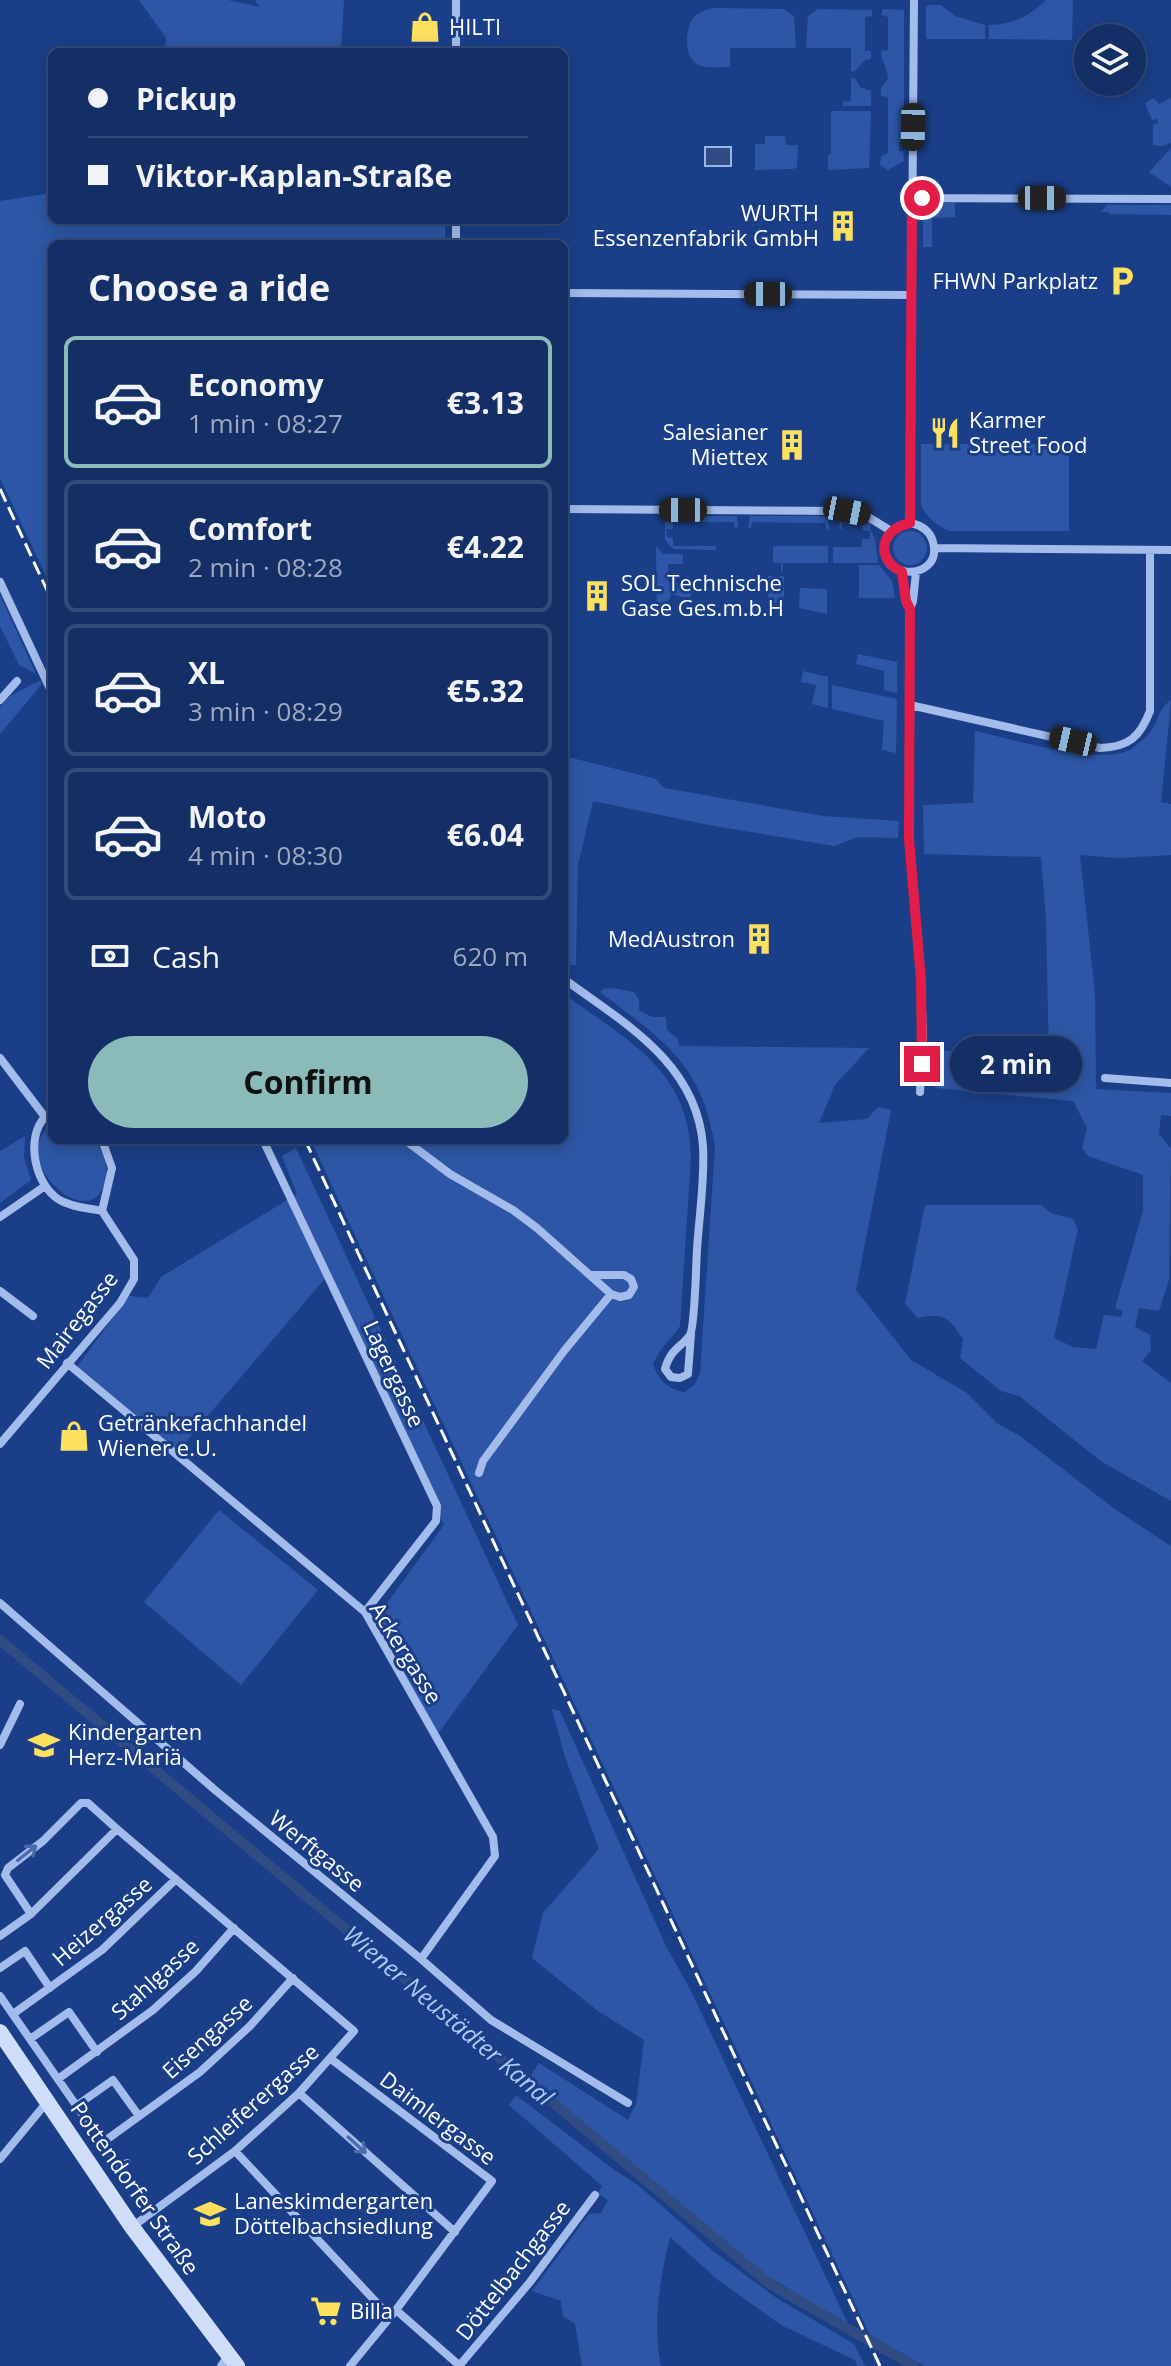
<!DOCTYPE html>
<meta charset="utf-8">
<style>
:root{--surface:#142f66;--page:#213b6f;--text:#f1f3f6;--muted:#9da9bf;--line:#334a7a;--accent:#8bbbb9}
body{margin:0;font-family:"Open Sans",sans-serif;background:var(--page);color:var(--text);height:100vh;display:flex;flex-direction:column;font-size:30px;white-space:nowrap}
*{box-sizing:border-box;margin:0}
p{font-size:26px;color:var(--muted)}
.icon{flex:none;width:44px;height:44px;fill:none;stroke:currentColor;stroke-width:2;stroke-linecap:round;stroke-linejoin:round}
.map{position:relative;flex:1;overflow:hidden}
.drawer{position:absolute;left:48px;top:240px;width:520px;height:904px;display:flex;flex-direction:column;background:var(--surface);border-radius:12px;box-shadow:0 4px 20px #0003,0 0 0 2px var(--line)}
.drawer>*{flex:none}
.top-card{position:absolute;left:48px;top:48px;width:520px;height:176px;border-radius:12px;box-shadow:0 4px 20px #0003,0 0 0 2px var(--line);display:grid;align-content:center;height:176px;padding:0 40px;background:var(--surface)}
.buttons{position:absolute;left:1074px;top:24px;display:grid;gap:16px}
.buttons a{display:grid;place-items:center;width:72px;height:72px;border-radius:50%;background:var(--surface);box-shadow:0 4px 20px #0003,0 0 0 2px var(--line);font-size:40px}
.end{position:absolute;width:36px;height:36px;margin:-18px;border:10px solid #e11d48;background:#fff;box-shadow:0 0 0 4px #fff}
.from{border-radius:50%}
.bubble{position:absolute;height:56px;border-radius:28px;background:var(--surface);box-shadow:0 4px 20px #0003,0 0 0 2px var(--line);font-size:26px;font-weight:700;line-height:56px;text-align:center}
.car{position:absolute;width:24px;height:48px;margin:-24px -12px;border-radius:10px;box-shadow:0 0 6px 2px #0007;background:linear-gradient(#222 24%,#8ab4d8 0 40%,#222 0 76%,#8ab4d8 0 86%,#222 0)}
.top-card b{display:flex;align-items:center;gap:28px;height:76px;font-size:30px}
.top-card b+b{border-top:2px solid var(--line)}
.top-card i{width:20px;height:20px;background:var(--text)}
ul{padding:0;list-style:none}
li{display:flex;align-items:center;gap:24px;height:132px;margin:0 16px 12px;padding:0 24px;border:4px solid var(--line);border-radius:12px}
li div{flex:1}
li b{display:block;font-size:30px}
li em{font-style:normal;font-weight:700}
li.on{border-color:var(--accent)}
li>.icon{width:72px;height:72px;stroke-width:1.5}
h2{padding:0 40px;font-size:36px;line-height:96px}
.pay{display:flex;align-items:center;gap:20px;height:88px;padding:0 40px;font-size:30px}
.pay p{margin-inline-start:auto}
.cta{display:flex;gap:16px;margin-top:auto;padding:16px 40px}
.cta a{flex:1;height:92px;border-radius:48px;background:var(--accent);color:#111;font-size:32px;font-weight:700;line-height:92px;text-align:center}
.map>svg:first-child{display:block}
.green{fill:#2d57a6}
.water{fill:#304c82;stroke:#96b6ee;stroke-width:2}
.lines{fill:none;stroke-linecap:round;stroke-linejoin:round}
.canal{stroke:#304c82;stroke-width:10}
.minor{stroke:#a3bcec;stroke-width:8}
.secondary{stroke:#cfddf9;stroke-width:16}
.rail{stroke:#fff;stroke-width:3;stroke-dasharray:14 6;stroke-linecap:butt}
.oneway{stroke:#4a6bab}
.route{stroke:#e11d48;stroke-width:10}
.labels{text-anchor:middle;stroke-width:6;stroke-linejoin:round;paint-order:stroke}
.poi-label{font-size:22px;fill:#fff;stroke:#1a3f88;text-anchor:start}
.street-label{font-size:22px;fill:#fff;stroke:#1a3f88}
.water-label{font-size:24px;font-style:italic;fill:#aec7f4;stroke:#1a3f88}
</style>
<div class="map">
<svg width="1171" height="2366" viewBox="0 0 1171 2366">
<rect width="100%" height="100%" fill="#1a3f88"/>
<path class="green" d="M139,0H228L260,7L255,0H344L341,52H165L166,38Z
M1046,0H1073L1072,40L989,39V25C1013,24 1029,17 1046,0Z
M929,5H941L955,16L985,25V39H926V7Z
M713,8L784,9L794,16L796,48H730V67C720,67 705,69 697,64C683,56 685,27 695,16C700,11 706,10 713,8Z
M818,9L872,10V16L865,17V51H871V59L865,60L855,71L851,72V48H806L808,16Z
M883,9L904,10V142H899V151H903L904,161L888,170L880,165L881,157L888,153V97L881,96V88L888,79C888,68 881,62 881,51L888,50V17L881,15Z
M851,78H855L860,87L871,91V106H843V102L851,101Z
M1154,98L1159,104L1171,98V143L1162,146L1153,145V125L1158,123L1157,119L1152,120L1145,103Z
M831,111H871L869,168L828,170V155L831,154Z
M765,136H785L786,145H798L797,167L793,169L755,170V144H765Z
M1171,148V187L1149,172Z
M52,193V220H445V244H52V589L0,478V201Z
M933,203H955V217L932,218V247H923V219L932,208Z
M1107,205H1171V215L1109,214V212H1101Z
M921,444H1069V531H950C937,526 927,518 921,505Z
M665,516H737L738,526L735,529L734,522H673V529H666L667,537L673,538V546H716V550L673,549L665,540Z
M750,516H827L829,528L826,530V523L752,522L751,529L748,527Z
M841,516L871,523L870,529L875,539L878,563H833V547H862V539H870V531L862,530V523H842L841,530L839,528Z
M893 548a17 17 0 1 1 34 0a17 17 0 1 1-34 0Z
M656,546L663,554H683V564H668V582L694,583L690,599L671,594C668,605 660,609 657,620Z
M773,546H828V563H783V571H781V563H773Z
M859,565H879L892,581L895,598H859Z
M768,576H774V582H779V576H784V610L768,606Z
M800,588L827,589V614L799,608Z
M0,595L36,674L19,665L0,626Z
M858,654L897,662V693L884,690V671L856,664Z
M803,671L828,677V708L812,704L816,685L801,682Z
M40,680L42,684L0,734V707L10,696Z
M832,685L897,699L896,753L882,750L884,721L832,709Z
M1171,700L1161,802L1171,804V855L1119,858L1080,855L1095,994L1096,1089L1171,1093V1116L1161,1115L1159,1134L1171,1149L1169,1280L1159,1311L1139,1308L1135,1327L1150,1335L1151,1350L1142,1361L1171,1383V1501L1102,1462L1019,1396L1001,1391L960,1358L963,1339C948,1317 945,1313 918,1318L905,1304L925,1205H1041L1051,1213L1073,1219L1078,1229L1054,1338L1073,1347L1096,1349L1104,1315L1121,1317L1123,1311L1115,1308L1143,1211V1175L1088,1156L1082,1147L1087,1128L1073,1101L935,1088L936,1050L1049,1059L1046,919L1041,857L924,854L923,805L973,803L975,731C1008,738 1106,768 1133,748C1139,743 1147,737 1151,731C1160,719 1157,710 1171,700Z
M564,756L656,779L664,788L823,816L899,821L898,838L858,837L834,846L714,826L593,801L578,865L576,965H565Z
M612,988L634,992L639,1000V1010L652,1017H666L667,1030L678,1039L679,1046L869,1048L835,1085L819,1123L867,1119L878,1107L891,1110L856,1290L911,1360L967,1393L998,1424L1020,1436L1116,1510L1171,1546V2366H924L870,2335L311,1141L564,1140V994C627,1041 690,1069 691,1158L680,1326C671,1340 658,1349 653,1365C660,1381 667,1389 685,1392L695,1384L700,1373L715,1147C702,1063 663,1040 600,992L603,989Z
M52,1125V1140H94C103,1152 109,1166 105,1181C92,1238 4,1159 52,1125Z
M25,1136L24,1158L31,1180L0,1203V1151Z
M296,1148L518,1625L437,1735L371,1625L444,1525L327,1276L177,1452L74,1371L129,1296L148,1298L161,1277L297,1194L282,1156Z
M219,1510L318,1590L241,1685L144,1602Z
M552,1709L560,1711L666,1946L690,1989L849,2326L769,2277L526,2082L539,2063L628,2120L636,2104L644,2040L598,2011L532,1958L543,1913L599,1849L565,1757Z
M516,2095L613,2169L639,2186L713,2251L775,2297L854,2344L865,2366H857L855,2360L781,2325L718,2280L670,2237C660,2278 652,2325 661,2366H582L575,2324L563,2316L561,2301L532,2291L589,2214L601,2213L608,2201L598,2193L602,2186L509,2105Z"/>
<path class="water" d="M705,147H731V166H705Z"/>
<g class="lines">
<path class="canal" d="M0,1640L771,2285L914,2366"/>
<path class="minor" d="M456,52V0
M912,198L1171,199
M456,244V220
M564,293L912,295
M564,509L847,511L865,515L891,531
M910,523L914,0
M891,531C861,580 945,586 933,542C930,531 921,525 910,523
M934,548L1171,550
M902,572L906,601L910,609
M916,572L913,601L910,609L909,839L921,980L923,1036L920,1092
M0,582L52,693
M0,700L17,681
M910,705L1100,748C1129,747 1140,737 1150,711V550
M564,979C624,1023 697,1063 703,1146C705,1180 699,1216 697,1250C696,1264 695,1326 690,1335C681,1348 671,1348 665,1369L671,1377L680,1378L688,1374L691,1334
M0,1058L45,1117
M1105,1078L1171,1083
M52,1117H45C25,1138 35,1184 58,1199C70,1207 88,1208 102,1211L112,1168L102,1140
M263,1140L437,1506L436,1521L365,1612
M405,1140L450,1174L513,1210L537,1228L611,1294L620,1297L629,1295L634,1287L631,1279L624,1275H592
M0,1217L45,1186
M0,1291L33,1316
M67,1363L365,1612L493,1837L495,1856L421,1959
M0,1444L120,1303L134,1279V1260L102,1211
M479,1473L483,1461L564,1351L611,1294
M0,1603L215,1790L421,1959L491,2020L628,2103
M0,1745L20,1704
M31,1914L5,1875L8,1868L43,1841L81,1803H88L117,1829
M0,1936L31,1914L117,1829L354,2031L299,2093L235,2151L132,2227
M0,1968L25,1951L50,1988
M0,1996L119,2167L127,2163
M13,2014L102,1950L176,1879
M30,2039L69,2012L97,2052
M331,2059L492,2181L396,2310L350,2366
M58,2079L153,2010L196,1971L234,1928
M299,2093L455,2232
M76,2106L113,2080L139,2116
M102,2143L200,2072L250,2026L293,1978
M235,2151L390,2317
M0,2159L47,2102
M396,2310L460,2366
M221,2366L228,2356
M459,2366L530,2282L595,2195"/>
<path class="secondary" d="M0,2032L132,2227L237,2366"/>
<path class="rail" d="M0,489L52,601
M305,1140L880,2366"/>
</g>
<defs><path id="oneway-shaft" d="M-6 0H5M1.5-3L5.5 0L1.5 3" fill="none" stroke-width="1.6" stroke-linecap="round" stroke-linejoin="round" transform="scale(2)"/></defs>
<g class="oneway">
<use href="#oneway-shaft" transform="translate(27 1853) rotate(-39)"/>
<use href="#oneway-shaft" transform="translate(357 2145) rotate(42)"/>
</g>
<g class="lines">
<path class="route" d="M922,1064L921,980L909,839L910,609L906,601L902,572C874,558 881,529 910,523L912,198H922"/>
</g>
<defs>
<symbol id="shop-bare" viewBox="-9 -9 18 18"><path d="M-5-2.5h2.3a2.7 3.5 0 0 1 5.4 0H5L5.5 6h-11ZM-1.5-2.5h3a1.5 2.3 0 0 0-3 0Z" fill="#fee05f" stroke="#1a3f88" stroke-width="2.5" paint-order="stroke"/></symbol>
<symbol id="building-bare" viewBox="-9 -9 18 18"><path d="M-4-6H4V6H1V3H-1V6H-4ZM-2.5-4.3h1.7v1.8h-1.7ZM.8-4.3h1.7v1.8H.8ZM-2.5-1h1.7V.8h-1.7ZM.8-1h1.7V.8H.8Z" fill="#fee05f" stroke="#1a3f88" stroke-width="2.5" paint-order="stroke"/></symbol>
<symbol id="parking-bare" viewBox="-9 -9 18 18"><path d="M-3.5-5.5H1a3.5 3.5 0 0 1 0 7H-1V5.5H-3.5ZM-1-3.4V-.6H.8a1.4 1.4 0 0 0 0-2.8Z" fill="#fee05f" stroke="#1a3f88" stroke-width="2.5" paint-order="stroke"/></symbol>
<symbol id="restaurant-bare" viewBox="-9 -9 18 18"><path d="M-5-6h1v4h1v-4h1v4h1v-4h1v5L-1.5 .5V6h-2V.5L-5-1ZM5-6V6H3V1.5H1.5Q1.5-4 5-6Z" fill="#fee05f" stroke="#1a3f88" stroke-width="2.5" paint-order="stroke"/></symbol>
<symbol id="school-bare" viewBox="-9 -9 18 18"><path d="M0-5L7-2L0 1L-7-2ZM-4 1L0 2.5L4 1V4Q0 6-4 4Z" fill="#fee05f" stroke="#1a3f88" stroke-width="2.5" paint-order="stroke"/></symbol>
<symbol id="supermarket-bare" viewBox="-9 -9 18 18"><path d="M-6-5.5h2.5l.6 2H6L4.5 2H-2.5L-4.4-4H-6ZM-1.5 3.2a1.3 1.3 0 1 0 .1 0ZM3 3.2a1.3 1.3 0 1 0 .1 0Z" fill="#fee05f" stroke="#1a3f88" stroke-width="2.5" paint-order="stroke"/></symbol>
</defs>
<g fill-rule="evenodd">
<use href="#shop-bare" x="403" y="5" width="44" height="44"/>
<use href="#building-bare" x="821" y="204" width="44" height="44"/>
<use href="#parking-bare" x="1100" y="259" width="44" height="44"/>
<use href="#restaurant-bare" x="923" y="411" width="44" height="44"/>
<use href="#building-bare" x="770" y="423" width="44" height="44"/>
<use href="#building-bare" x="575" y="574" width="44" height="44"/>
<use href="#building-bare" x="737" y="917" width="44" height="44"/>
<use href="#shop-bare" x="52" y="1414" width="44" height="44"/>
<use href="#school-bare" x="22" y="1723" width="44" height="44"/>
<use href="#school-bare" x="188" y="2192" width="44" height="44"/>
<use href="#supermarket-bare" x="304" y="2289" width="44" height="44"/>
</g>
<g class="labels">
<g class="poi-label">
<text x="449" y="35">HILTI</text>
<text x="819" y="221" text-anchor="end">WURTH<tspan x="819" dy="25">Essenzenfabrik GmbH</tspan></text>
<text x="1098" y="289" text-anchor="end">FHWN Parkplatz</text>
<text x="969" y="428">Karmer<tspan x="969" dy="25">Street Food</tspan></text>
<text x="768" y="440" text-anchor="end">Salesianer<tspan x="768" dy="25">Miettex</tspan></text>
<text x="621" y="591">SOL Technische<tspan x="621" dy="25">Gase Ges.m.b.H</tspan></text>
<text x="735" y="947" text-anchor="end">MedAustron</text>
<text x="98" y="1431">Getränkefachhandel<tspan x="98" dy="25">Wiener e.U.</tspan></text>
<text x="68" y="1740">Kindergarten<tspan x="68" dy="25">Herz-Mariä</tspan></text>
<text x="234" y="2209">Laneskimdergarten<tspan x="234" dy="25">Döttelbachsiedlung</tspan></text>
<text x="350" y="2319">Billa</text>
</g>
<g class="street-label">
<text transform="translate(77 1320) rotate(-52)" y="8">Mairegasse</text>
<text transform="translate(394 1374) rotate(65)" y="8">Lagergasse</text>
<text transform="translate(406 1653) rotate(58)" y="8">Ackergasse</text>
<text transform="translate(317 1851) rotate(39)" y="8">Werftgasse</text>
<text transform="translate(102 1921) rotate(-41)" y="8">Heizergasse</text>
<text transform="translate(155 1979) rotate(-42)" y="8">Stahlgasse</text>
<text transform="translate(207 2037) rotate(-42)" y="8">Eisengasse</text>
<text transform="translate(253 2104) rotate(-42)" y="8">Schleiferergasse</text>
<text transform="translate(438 2118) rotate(37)" y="8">Daimlergasse</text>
<text transform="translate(135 2188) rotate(55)" y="8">Pottendorfer Straße</text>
<text transform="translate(513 2270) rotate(-52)" y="8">Döttelbachgasse</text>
</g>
<g class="water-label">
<text transform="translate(448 2016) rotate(40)" y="8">Wiener Neustädter Kanal</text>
</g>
</g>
</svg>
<div class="buttons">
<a><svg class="icon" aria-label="layers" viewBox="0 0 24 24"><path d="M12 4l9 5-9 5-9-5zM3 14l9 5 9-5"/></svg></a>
</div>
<i class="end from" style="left:922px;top:198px"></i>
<i class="end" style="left:922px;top:1064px"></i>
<div class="bubble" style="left:950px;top:1036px;width:132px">2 min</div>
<i class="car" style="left:913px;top:127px;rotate:181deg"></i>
<i class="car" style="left:1042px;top:198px;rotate:90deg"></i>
<i class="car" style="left:768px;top:294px;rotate:270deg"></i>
<i class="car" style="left:683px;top:510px;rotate:270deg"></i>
<i class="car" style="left:847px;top:511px;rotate:101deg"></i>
<i class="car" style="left:1073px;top:741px;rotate:283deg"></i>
<div class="top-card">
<b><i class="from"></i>Pickup</b>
<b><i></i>Viktor-Kaplan-Straße</b>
</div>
<section class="drawer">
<h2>Choose a ride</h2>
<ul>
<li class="on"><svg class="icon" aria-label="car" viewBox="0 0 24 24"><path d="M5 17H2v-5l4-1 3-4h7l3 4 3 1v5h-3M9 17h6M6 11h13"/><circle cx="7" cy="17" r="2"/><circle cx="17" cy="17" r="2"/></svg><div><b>Economy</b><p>1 min · 08:27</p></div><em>€3.13</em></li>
<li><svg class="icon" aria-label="car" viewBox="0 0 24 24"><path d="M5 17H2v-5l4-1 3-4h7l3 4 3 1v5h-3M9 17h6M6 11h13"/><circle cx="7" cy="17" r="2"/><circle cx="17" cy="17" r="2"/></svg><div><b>Comfort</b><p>2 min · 08:28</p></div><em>€4.22</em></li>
<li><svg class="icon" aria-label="car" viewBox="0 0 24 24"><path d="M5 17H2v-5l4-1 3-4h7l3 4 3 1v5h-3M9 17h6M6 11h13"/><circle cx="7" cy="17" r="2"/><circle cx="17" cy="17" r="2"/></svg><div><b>XL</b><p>3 min · 08:29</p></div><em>€5.32</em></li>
<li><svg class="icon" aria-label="car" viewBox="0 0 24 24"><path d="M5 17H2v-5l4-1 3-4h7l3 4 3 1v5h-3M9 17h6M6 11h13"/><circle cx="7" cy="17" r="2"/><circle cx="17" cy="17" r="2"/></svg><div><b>Moto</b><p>4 min · 08:30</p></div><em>€6.04</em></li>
</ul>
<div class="pay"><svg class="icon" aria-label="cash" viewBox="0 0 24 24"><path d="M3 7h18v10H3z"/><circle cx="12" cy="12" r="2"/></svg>Cash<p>620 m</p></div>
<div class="cta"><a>Confirm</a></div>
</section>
</div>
